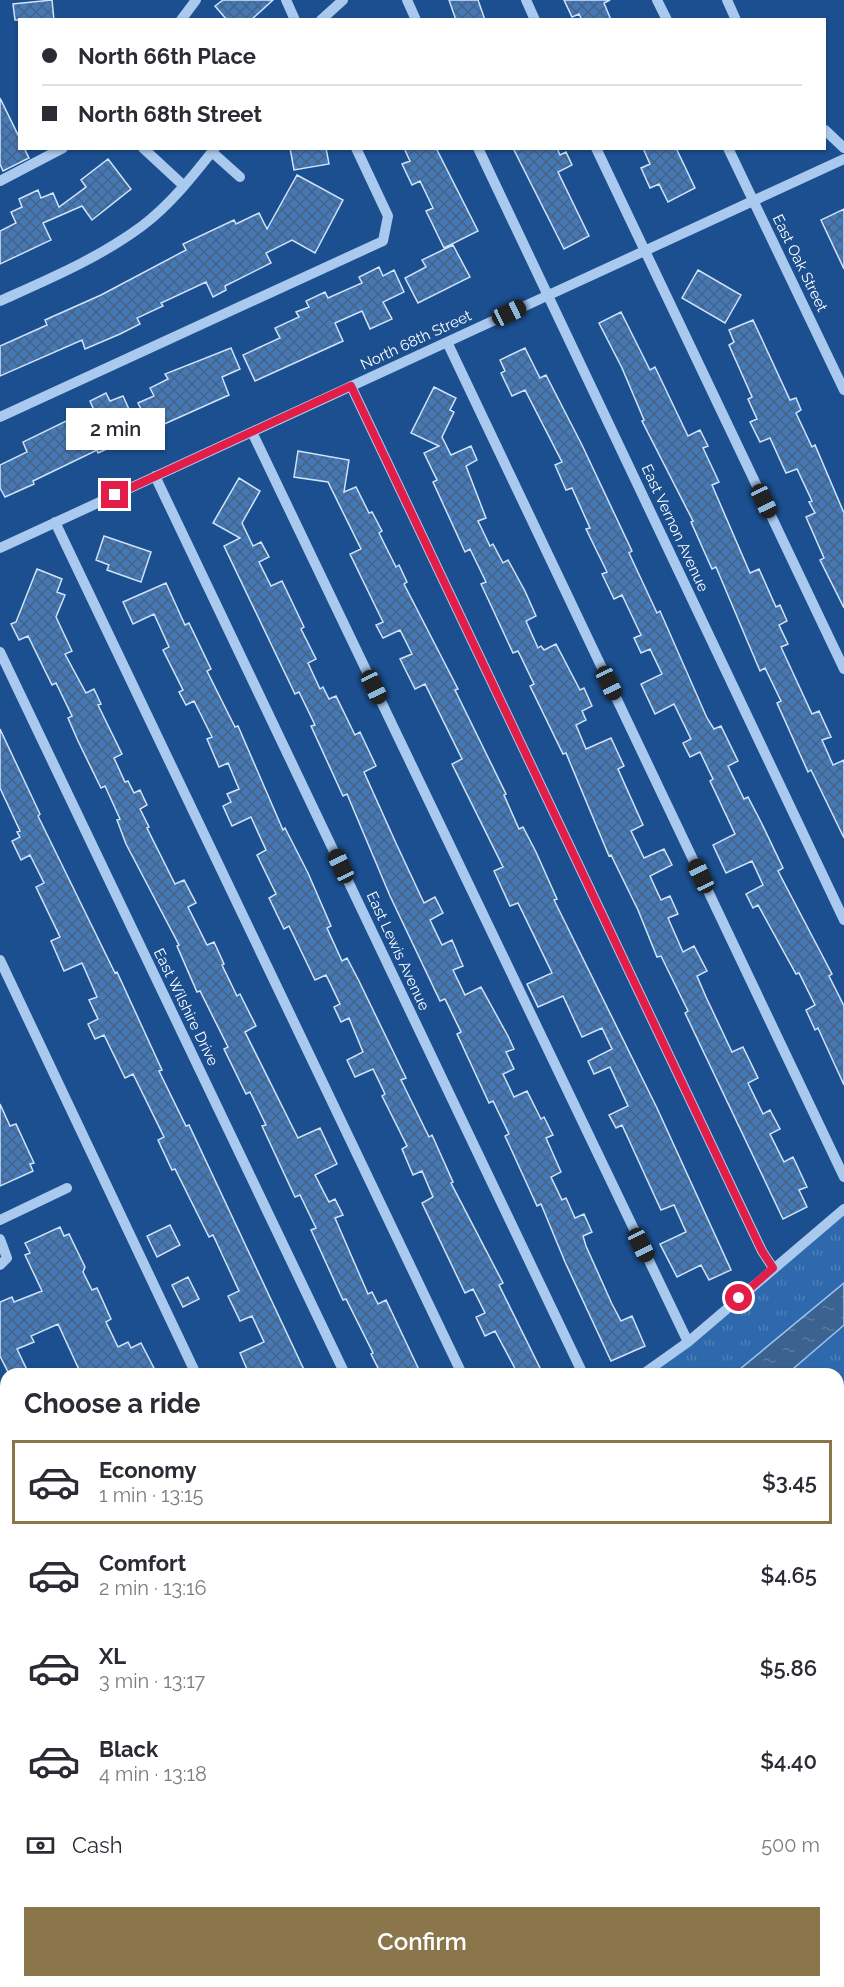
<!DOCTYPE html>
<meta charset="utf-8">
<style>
:root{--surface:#fff;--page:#f7f7f7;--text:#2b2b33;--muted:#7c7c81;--line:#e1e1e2;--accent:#8a764a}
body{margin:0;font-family:Raleway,sans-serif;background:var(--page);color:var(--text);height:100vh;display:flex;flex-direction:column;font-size:22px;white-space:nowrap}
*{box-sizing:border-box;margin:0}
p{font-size:20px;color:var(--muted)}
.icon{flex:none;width:33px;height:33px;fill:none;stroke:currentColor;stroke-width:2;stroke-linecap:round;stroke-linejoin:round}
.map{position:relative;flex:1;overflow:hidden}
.drawer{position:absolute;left:0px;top:1368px;width:844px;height:620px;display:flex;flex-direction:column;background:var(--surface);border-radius:18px 18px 0 0;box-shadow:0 2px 4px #0004}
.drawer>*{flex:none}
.banner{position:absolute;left:18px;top:18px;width:808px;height:132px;border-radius:0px;box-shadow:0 2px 4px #0004;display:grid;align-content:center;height:132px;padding:0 24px;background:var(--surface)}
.end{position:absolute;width:27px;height:27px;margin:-14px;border:8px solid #e11d48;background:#fff;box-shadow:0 0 0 3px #fff}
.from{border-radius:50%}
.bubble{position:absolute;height:42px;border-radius:0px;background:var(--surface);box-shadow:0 2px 4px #0004;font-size:20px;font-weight:600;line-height:42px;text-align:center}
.car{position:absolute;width:18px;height:36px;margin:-18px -9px;border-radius:8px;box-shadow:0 0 4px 2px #0007;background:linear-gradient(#222 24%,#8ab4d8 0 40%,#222 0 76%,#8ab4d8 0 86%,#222 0)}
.banner b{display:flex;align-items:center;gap:21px;height:57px;font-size:22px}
.banner b+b{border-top:2px solid var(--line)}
.banner i{width:15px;height:15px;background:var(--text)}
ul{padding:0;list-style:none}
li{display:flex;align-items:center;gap:18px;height:84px;margin:0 12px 9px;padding:0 12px;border:3px solid transparent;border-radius:0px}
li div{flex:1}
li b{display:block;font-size:22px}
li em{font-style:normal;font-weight:600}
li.on{border-color:var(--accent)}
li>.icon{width:54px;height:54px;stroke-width:1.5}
h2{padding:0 24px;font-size:27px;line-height:72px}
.pay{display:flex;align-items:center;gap:15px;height:66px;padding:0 24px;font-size:22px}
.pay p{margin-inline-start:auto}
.cta{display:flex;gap:12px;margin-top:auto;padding:12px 24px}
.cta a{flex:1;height:69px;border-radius:0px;background:var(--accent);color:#fff;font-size:24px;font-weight:600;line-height:69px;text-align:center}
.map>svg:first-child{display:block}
.park{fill:url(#park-tufts)}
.water{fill:url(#water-ripples);stroke:#9cc4f0;stroke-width:1.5}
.building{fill:url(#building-cross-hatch);stroke:#cfe3fa;stroke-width:1.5}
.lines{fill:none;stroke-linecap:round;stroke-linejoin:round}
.minor{stroke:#a9c9ee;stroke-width:10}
.route{stroke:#e11d48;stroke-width:8}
.labels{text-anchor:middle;stroke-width:4.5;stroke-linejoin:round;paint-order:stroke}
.street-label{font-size:15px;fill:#fff;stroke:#1b4f8f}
</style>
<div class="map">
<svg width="844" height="1987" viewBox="0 0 844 1987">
<defs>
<pattern id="park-tufts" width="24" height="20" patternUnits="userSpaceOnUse" patternTransform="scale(1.5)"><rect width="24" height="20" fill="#2e69ad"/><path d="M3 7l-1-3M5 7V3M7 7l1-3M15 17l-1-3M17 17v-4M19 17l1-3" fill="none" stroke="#4d80b9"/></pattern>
<pattern id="water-ripples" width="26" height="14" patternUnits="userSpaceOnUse" patternTransform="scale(1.5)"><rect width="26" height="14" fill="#3c6290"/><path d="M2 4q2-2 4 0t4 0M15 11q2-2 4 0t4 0" fill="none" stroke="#597aa1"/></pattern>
<pattern id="building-cross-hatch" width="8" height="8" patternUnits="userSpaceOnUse" patternTransform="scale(1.5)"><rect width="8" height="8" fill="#4478b7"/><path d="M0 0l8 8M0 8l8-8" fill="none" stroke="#486282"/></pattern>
</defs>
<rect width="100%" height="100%" fill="#1b4f8f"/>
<path class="park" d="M844,1209V1382L839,1386L838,1374H643Z
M27,1982H154L150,1987H24Z"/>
<path class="water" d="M844,1283V1325L787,1374H734Z
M62,1982H102L99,1987H58Z"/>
<path class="building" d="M52,0L54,20H15L13,4Z
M223,0H273L251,20H227L215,6Z
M449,0H478L485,20H456Z
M564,0H610L604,3L611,20H582L579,14L572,17Z
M0,98L20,139V148H24L29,158L3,171L0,164Z
M290,148H326L329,164L294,170Z
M404,148H436L478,231L444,248L426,211L433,208L420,181L412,185L402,164L410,161Z
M513,148H557L560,155L566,152L572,165L558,172L589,236L564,249Z
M643,148H676L695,188L668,202L659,184L650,188L641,168L650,164Z
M108,159L131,189L92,220L82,206L43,223L51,240L0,264V231L16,223L11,212L22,207L19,199L38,190L41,198L53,193L59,207L86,187L81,180Z
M297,175L343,200L315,253L292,240L266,253L271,263L225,286L226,290L213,297L206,282L161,303L163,306L137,318L140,324L120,334L85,349L82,340L0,376V346L47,325L45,320L101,295L186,250L183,244L234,220L236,224L259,213L267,229Z
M844,209V269L821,220Z
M453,245L470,277L418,303L405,278L426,267L422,260Z
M379,267L383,276L394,270L404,292L383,302L392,319L370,329L362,311L335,323L343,341L255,381L243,355L280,338L275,328L299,317L296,312L309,307L306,301L325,292L328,298L362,283L359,277Z
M698,270L741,295L725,323L682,298Z
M621,312L650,370L655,367L688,436L700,430L708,446L703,448L719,482L712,485L750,573L759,569L776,607L780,605L787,621L779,625L788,644L781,647L812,714L819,711L831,737L822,740L833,765L844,760V838L811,770L808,772L777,703L781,701L765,668L760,671L716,567L712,569L691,522L693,521L642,421L644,420L622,368L599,323Z
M753,320L790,400L796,398L801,410L796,413L812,447L815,445L844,513V608L820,560L824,558L806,517L815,513L809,502L812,501L797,469L786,473L770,438L760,442L750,422L757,419L748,399L752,397L729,345L734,342L729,330Z
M231,348L240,369L222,377L229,395L151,430L138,403L154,396L150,388L168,379L165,374Z
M525,348L540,378L546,375L582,445L632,551L629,553L657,613L660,611L707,718L714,729L721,726L738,761L728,766L744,799L748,797L761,822L783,868L778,871L832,974L829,976L844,1006V1085L818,1028L815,1030L806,1010L815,1005L799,973L796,974L758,905L753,908L746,894L763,885L752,861L726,873L713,845L735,834L710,781L713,779L700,752L690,757L683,743L691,739L674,704L655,714L641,684L662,674L650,649L641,653L634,638L641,635L622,595L614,599L602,574L607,572L586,529L590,528L572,488L566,490L555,465L562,462L525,390L512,396L501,373L505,371L500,360Z
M434,387L456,398L450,410L454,412L442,437L451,455L471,446L477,460L466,466L486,518L478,521L490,546L493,544L503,563L508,560L525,591L536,616L526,621L538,648L541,646L544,650L556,644L580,690L584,688L592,706L582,711L586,720L576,725L586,749L611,738L624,766L618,769L643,825L631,831L644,858L664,849L672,865L650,876L661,900L670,896L678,914L668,918L683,952L694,946L707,971L697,976L706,997L732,1052L743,1047L758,1078L748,1083L763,1114L770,1110L780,1129L770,1134L784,1162L793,1157L807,1187L799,1190L807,1207L783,1219L685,1013L688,1011L661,956L657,957L638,910L611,855L609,856L566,753L563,754L530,686L534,684L518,651L513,653L481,584L486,582L470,549L465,552L433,482L437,480L424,453L439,446L411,433Z
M106,393L110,401L123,396L133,418L113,427L120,443L98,453L97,450L33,481L34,484L5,497L0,488V465L27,452L23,442L93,408L90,401Z
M298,451L349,460L344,492L356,487L369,513L372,512L382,531L379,533L396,567L399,565L407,582L404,584L458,689L455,690L506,794L504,795L519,829L523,827L536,852L557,899L554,900L657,1108L731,1270L709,1280L701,1265L677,1277L660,1244L686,1232L674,1205L661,1210L622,1125L616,1128L609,1115L628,1106L610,1067L594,1074L588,1061L612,1049L602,1028L582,1037L563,996L538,1007L527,984L552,973L518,903L510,906L494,871L503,867L452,764L462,759L425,684L415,689L400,659L412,654L400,630L383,638L376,625L383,622L350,554L361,549L328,482L294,477Z
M239,478L260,491L242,523L253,546L261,542L269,557L259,562L271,586L282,581L304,627L301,629L316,659L308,663L320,689L323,687L329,699L336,696L355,735L360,732L376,766L364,772L395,841L424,903L435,897L443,913L430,920L442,945L452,940L463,966L453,970L465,995L481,987L508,1036L514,1049L506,1052L514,1069L503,1074L514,1097L527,1091L541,1119L544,1117L553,1135L546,1138L561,1172L551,1177L562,1200L566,1198L575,1218L584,1214L592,1232L583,1236L586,1246L612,1304L621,1321L632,1316L645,1346L611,1361L565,1262L541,1204L537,1206L505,1136L509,1134L493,1101L489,1103L457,1034L461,1032L445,999L440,1001L390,896L347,794L343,796L311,726L315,725L299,692L295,694L224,546L240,538L213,523Z
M104,536L151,552L141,582L107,570L109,565L96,560Z
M37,569L62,579L57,592L65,595L56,617L72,651L65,654L86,693L94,689L101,704L98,705L122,754L114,758L125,782L128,781L134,793L140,790L147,805L140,809L149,827L147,828L175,884L184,880L196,903L188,907L207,945L214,942L224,964L222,965L237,996L240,994L256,1026L245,1032L298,1138L320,1128L337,1164L315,1175L329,1202L335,1199L343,1215L335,1218L368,1294L372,1292L378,1304L386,1300L421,1374H381L371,1354L373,1353L346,1299L343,1300L311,1230L316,1228L300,1195L295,1197L262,1126L266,1125L250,1092L246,1094L224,1049L228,1047L200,991L197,992L177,946L179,945L126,844L117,820L120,819L105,786L101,788L78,741L68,718L72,716L56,683L52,685L28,636L19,640L11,624L16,622Z
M166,583L185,625L189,623L211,669L207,671L235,727L238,726L283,830L285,828L308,873L331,926L327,928L342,961L347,958L359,981L406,1078L401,1080L429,1137L432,1135L453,1182L451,1183L503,1283L499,1285L543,1374H518L495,1331L485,1336L476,1317L485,1313L473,1289L465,1293L422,1203L433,1197L422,1171L413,1175L402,1149L407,1146L382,1096L385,1094L373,1069L355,1077L347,1060L363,1052L349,1018L341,1022L334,1007L340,1004L326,975L315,980L289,926L284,929L269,898L276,894L257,855L266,850L251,817L232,826L223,806L231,802L227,794L239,789L228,763L219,767L207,739L212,737L194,701L186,705L179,692L183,690L163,650L169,647L154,614L133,624L123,602Z
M0,729L40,814L38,816L115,973L117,972L162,1070L159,1071L186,1126L189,1125L306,1374H249L240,1353L264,1342L252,1316L240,1321L228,1296L239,1291L213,1235L209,1237L175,1169L172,1170L158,1140L164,1137L133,1074L125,1078L104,1035L95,1039L88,1024L98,1019L89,1000L97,997L82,963L64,971L51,941L60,937L36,887L44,883L30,855L21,860L12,841L20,837L17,832L20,831L0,788Z
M0,1104L10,1126L16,1124L34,1163L30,1164L33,1171L0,1186Z
M170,1225L180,1245L157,1257L147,1236Z
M60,1227L64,1236L69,1234L85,1267L83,1272L92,1290L97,1288L111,1319L106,1322L118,1347L128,1342L131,1348L141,1343L157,1374H81L58,1324L31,1336L34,1342L17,1349L29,1374H9L0,1356V1302L12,1297L14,1302L42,1291L25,1255L30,1253L25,1243Z
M188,1277L199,1299L183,1307L172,1285Z"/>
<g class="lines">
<path class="minor" d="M286,0L295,20
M407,0L416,20
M526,0L535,20
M657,0L667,20
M727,0L736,20
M181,20L196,0
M321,20L343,0
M825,130L844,148
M143,148L184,186
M478,148L844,920
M596,148L844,669
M728,148L844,390
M212,152L240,177
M0,181L63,148
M0,301C49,279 99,258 142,226C170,205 193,176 215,148
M447,342L844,1177
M351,386L762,1251L773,1268
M0,417L383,241L388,216L356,148
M252,432L688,1342
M155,476L583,1374
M55,522L462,1374
M0,548L844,159
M0,652L345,1374
M0,960L196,1374
M0,1220L67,1188
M0,1239L7,1258L0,1265
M643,1374L688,1342L844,1209
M838,1513L844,1508
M838,1644L844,1645
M0,1718L6,1713
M0,1890L6,1894
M0,1959L6,1946
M387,1982L392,1987
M282,1987L288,1982
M432,1987L438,1982
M597,1987L604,1982
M673,1987V1982
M778,1987L779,1982"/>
</g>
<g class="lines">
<path class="route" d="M115,495L351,386L762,1251L773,1268L739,1298"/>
</g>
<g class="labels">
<g class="street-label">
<text transform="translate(800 263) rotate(64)" y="5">East Oak Street</text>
<text transform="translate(416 340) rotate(-25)" y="5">North 68th Street</text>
<text transform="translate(675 528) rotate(65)" y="5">East Vernon Avenue</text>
<text transform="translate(398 951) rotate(65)" y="5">East Lewis Avenue</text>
<text transform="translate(186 1007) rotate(64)" y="5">East Wilshire Drive</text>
</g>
</g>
</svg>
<i class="end from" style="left:739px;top:1298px"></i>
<i class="end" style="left:115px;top:495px"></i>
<div class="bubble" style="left:66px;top:408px;width:99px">2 min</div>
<i class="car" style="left:509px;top:313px;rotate:65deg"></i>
<i class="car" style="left:764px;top:501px;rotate:155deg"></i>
<i class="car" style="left:609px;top:683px;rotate:155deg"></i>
<i class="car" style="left:374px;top:687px;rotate:155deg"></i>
<i class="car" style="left:341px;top:866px;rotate:335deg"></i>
<i class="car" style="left:701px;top:876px;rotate:335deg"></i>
<i class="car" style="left:641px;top:1245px;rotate:154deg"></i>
<div class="banner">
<b><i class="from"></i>North 66th Place</b>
<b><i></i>North 68th Street</b>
</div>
<section class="drawer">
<h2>Choose a ride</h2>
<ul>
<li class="on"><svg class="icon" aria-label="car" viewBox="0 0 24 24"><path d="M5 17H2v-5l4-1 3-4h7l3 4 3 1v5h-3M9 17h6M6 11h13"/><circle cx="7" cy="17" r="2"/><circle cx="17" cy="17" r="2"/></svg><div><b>Economy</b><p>1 min · 13:15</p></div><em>$3.45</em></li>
<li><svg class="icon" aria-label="car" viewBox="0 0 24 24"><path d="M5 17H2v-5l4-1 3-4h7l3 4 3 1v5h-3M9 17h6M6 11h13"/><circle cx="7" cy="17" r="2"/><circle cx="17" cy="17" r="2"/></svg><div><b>Comfort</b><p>2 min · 13:16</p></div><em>$4.65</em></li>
<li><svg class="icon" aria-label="car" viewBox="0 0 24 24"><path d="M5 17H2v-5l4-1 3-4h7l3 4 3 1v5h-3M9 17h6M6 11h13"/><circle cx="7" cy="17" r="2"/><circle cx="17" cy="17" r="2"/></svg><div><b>XL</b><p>3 min · 13:17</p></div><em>$5.86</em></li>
<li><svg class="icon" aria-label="car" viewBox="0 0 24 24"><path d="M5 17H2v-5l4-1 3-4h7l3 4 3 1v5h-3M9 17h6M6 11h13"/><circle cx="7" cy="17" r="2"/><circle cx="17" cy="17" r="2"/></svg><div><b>Black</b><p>4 min · 13:18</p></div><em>$4.40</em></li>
</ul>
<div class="pay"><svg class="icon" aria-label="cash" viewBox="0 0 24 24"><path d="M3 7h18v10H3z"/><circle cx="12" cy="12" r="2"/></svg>Cash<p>500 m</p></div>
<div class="cta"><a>Confirm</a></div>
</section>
</div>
